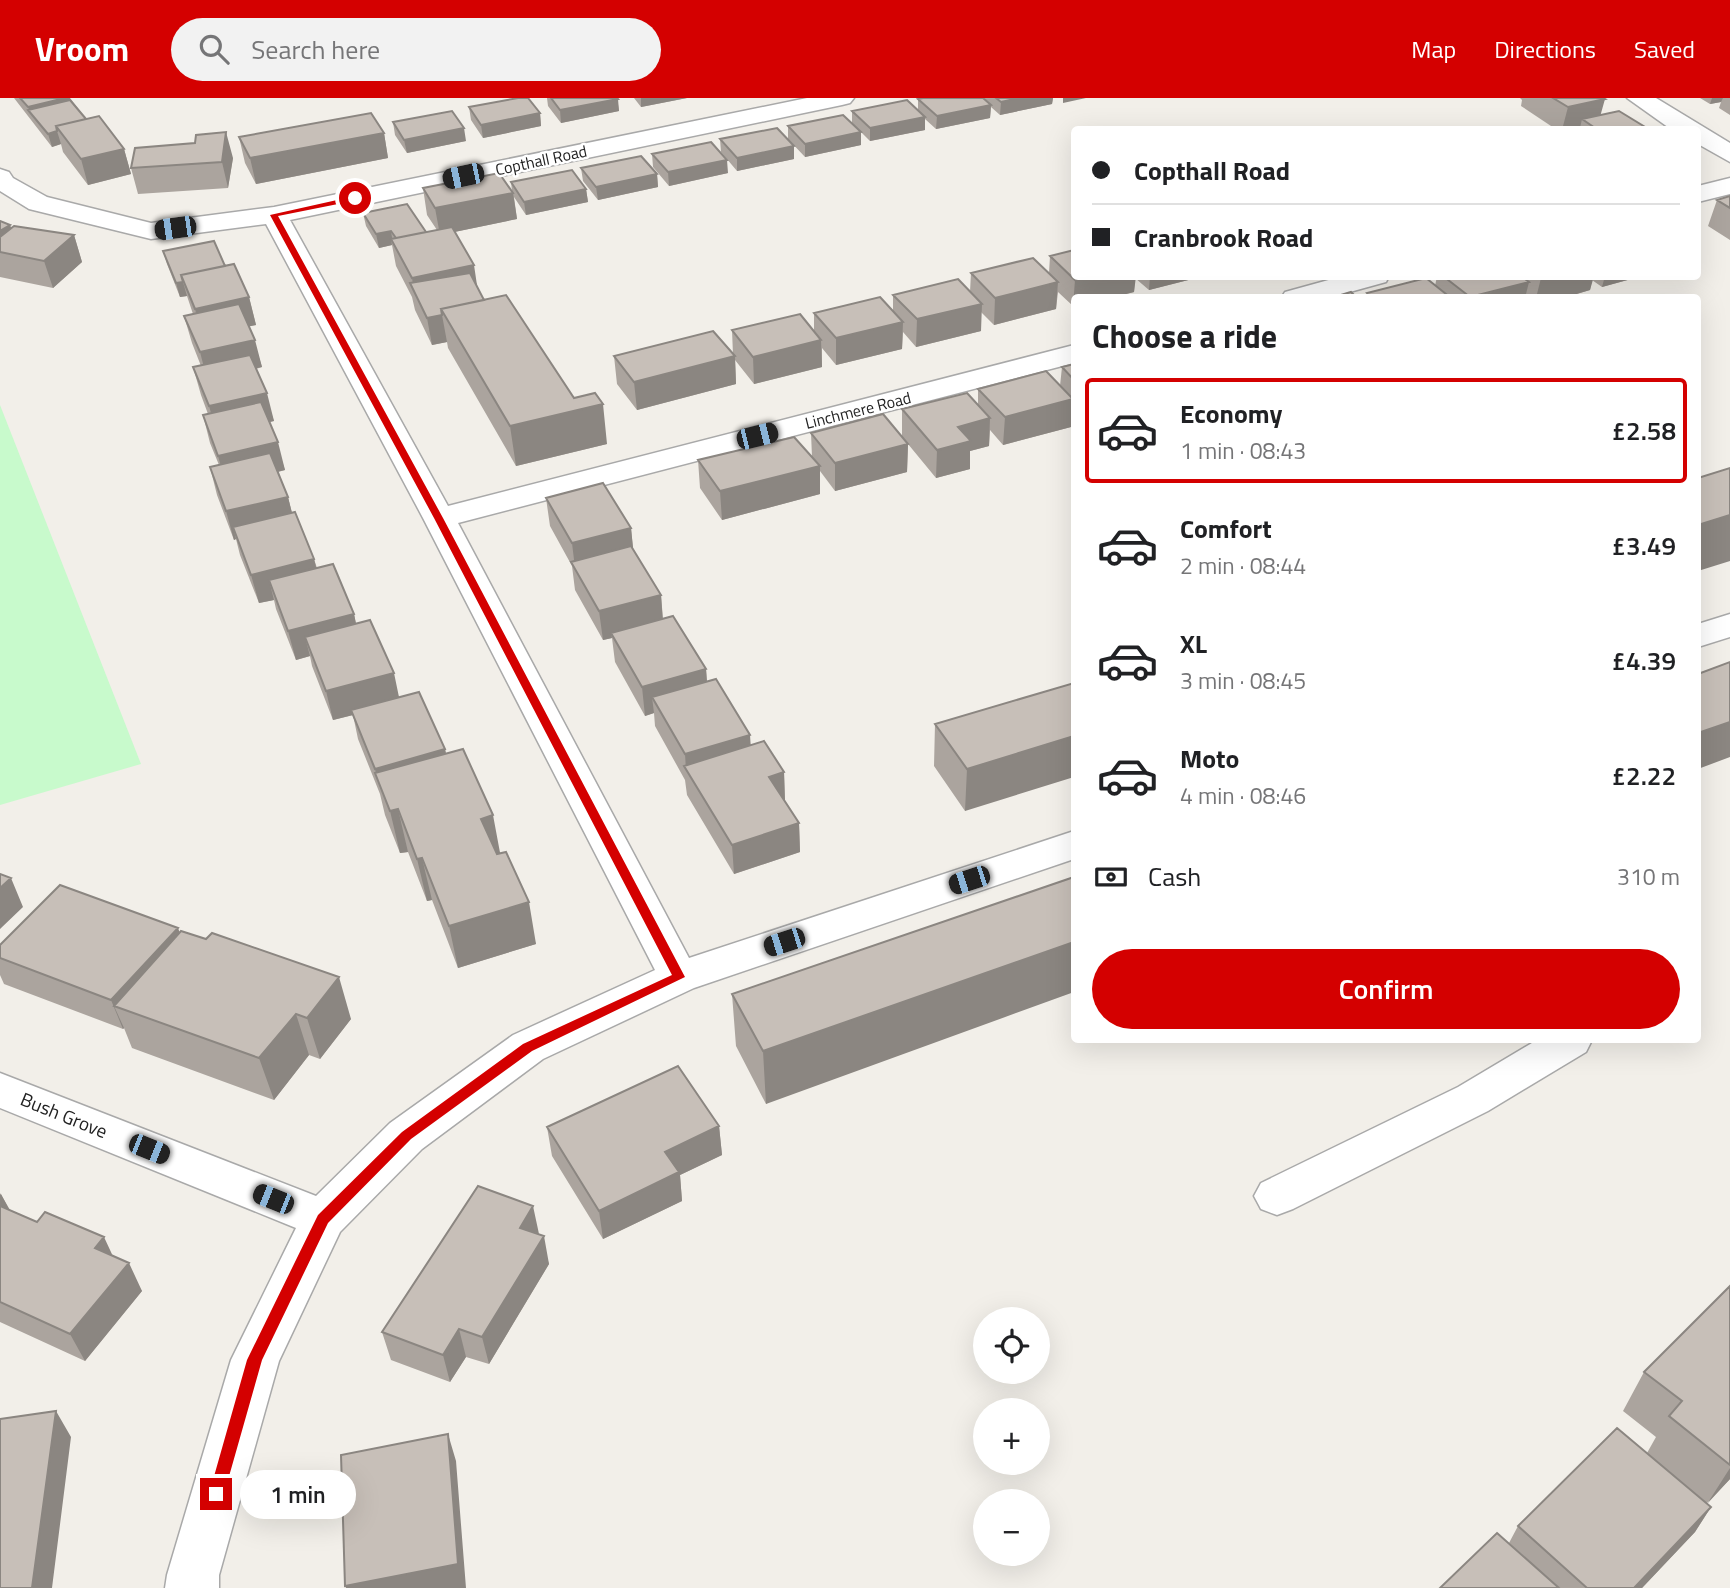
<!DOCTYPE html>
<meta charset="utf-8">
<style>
:root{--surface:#fff;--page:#f2f2f2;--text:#202124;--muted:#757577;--line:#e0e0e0;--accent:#d40000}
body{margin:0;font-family:"Titillium Web",sans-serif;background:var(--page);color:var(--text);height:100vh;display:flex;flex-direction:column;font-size:26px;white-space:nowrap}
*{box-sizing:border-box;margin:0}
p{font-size:23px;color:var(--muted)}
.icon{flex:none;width:38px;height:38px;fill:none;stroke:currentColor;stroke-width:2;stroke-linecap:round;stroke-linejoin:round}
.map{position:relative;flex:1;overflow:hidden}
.details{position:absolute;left:1071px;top:196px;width:630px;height:749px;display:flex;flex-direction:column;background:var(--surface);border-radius:7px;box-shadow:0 7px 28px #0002}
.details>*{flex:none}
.top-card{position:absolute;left:1071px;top:28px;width:630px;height:154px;border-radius:7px;box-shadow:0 7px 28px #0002;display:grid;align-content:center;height:154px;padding:0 21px;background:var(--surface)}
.tools{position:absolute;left:973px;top:1209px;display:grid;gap:14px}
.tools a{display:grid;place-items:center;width:77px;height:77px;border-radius:50%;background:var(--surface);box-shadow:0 7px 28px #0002;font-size:35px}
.end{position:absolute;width:32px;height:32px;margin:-16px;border:9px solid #d40000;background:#fff;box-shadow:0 0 0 4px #fff}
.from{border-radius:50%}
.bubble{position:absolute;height:49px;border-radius:24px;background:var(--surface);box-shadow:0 7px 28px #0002;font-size:23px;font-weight:600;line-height:49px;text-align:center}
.car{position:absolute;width:21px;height:42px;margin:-21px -10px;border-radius:9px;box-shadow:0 0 5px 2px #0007;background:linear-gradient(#222 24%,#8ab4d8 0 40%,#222 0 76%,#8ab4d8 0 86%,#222 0)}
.top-card b{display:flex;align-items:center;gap:24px;height:66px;font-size:26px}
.top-card b+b{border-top:2px solid var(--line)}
.top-card i{width:18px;height:18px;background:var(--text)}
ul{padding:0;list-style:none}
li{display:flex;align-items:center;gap:21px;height:105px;margin:0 14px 10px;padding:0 7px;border:4px solid transparent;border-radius:7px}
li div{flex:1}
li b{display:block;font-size:26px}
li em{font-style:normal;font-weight:600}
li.current{border-color:var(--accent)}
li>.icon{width:63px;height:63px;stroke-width:1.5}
h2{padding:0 21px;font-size:32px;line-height:84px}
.pay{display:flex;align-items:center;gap:18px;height:77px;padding:0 21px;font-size:26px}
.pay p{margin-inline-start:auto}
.button{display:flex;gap:14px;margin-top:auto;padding:14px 21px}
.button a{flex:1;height:80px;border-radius:42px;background:var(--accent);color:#fff;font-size:28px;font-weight:600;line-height:80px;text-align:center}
header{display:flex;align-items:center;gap:42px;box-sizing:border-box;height:98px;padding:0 35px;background:var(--accent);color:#fff}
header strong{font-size:33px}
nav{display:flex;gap:38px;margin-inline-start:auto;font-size:24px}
.search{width:490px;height:63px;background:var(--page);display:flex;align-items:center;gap:18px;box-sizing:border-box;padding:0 24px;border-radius:38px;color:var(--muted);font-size:26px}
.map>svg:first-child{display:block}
.park{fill:#c8facc}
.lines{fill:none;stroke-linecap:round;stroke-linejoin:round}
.minor-casing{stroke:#a9a9a9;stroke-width:3}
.minor{fill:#fff;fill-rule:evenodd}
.wall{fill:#aba49e}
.shaded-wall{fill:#8b8681}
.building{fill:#c7bfb8;stroke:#8b8681;stroke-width:2}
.route{fill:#d40000}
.labels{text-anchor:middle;stroke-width:5;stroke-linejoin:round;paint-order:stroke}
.far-street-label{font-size:16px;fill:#222;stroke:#fff}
.street-label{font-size:19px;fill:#222;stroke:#fff}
</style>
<header>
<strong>Vroom</strong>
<div class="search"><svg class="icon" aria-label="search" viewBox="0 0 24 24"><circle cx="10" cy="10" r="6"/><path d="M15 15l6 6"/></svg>Search here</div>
<nav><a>Map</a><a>Directions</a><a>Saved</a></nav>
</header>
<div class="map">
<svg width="1730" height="1490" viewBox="0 0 1730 1490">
<rect width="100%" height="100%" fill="#f2efe9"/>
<path class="park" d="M0,307L141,666L0,707Z"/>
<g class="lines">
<defs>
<path id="minor" d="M807,0H854L850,5L842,7L290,122L448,408L1074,247V265L458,425L689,860L1074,733V761L694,890L543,961L422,1051L340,1134L279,1263L219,1477V1490H165L167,1477L231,1262L296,1130L0,1010V975L316,1098L390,1025L513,937L655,872L423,420L266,126L151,141L29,111L0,93V71L9,74L13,80L47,99L151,125L274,109Z
M1627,0H1656L1730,45V64L1698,46V32H1672Z
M1730,80V96L1698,104V88Z
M1343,178H1389L1386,184L1328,200H1281L1285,194Z
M1730,516V539L1698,549V526Z
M1537,942H1592L1586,954L1488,1013L1293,1111L1277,1117L1261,1111L1254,1098L1261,1085L1458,989Z"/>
</defs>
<use href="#minor" class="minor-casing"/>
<use href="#minor" class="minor"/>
</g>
<path class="wall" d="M14,0H70L86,21L124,51L131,76L88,87L63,54L61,46L52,49Z
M547,0H617L619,13L561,25L548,8Z
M634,0H687L641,9Z
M923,0H1053L1052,6L1000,17L991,9L990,20L936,31L925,21V32L870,43L861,34V47L805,59L788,41V28L852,26V13L918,12V1Z
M1520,0H1603L1600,17L1650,32H1579L1580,30L1557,32L1521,8L1522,2Z
M1700,0H1730V17L1719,10L1721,4L1710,6Z
M469,9L540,15L541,28L483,40L471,22Z
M393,24L466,43L407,55L395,37Z
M384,35L388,60L256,86L245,65L239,39Z
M720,41L794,48V61L737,73L721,54Z
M652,56L728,75L669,88L653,69Z
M233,60L228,90L138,96L131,70Z
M581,70L657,76L658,89L598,102L583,83Z
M511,84L586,91L588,104L526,117L514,99L517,121L454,134L478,190L484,202L574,300L607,346L516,368L448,250L447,244L432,247L415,212L412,199L396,168L392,147L379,150L366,128L363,115L426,134L437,132L427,117L423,90L512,93Z
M1730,98V142L1708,128L1717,102Z
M0,123L10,127L11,130L74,137L82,164L53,190L0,179Z
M163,153L225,168L249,199L256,227L249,228L262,269L256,271L274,323L269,324L285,372L278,374L288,399L292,415L314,461L317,470L354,516L356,526L399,599L445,651L446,656L500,755L536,846L458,870L432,802L427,803L408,754L400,755L385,717L380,696L358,641L353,617L333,622L312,568L310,558L296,562L276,511L274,502L259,505L240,457L236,441L234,442L217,397L210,369L219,367L210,345L203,317L208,316L201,297L193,269L201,268L192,245L184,218L193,216L187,198L180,199L167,166Z
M1050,158L1074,178H1204L1149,192L1135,180L1134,194L1110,200H1074V208H1073L1058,194L1056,211L994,227L981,214V233L916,249L903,234L902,251L836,267L822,250V269L754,286L735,262L736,286L637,312L617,286L614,258L733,257L732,232L814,234V215L893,214V197L970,194L971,175H1049Z
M1437,178H1642L1602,189L1592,182L1590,192L1563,200H1366L1367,195L1435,188Z
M1074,266V312L1072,310L1071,329L1003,347L990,332L989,348L970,353V371L936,380L908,346L907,374L835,393L820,373V396L722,422L700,390L698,362L812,359L811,335L902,339V311L978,306V291L1060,288L1062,269Z
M546,400L631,430L633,451L661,497L663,521L706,571L707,583L751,647L784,674L785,704L799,725L800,754L734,776L687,697L685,682L655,628L654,615L645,618L615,564L612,540L603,542L575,492L572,468L550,428Z
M1074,585L965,713L934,668L935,626Z
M1074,779L766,1006L736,948L732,896Z
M180,835L351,921L320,961L309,957L274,1002L132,950L124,930L123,931L4,886L0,877V847Z
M719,1028L722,1057L680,1077L682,1103L603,1141L552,1058L547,1029Z
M0,1095L10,1112L113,1158L142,1193L85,1263L0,1224Z
M539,1136L549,1166L489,1266L466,1259L450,1284L391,1262L382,1234Z
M1730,1188V1381L1707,1405L1711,1409L1695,1434L1642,1490H1440L1509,1445L1518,1428L1647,1355L1656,1339L1623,1313L1644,1274Z"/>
<path class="shaded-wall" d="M65,0H70L73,12H29L28,9Z
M641,0H687L641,9Z
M1019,0H1053L1052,6L1000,17L1001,4Z
M1063,0H1086L1063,5Z
M1712,0H1723L1721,4L1710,6Z
M618,1L619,13L561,25L560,12Z
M1605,1L1598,26L1582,21L1580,30L1562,32L1568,9Z
M991,7L990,20L936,31L937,18Z
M540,15L541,28L483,40L481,27Z
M925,19V32L870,43V30Z
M464,30L466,43L407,55L404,42Z
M57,33L61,46L52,49L48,36Z
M226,34L233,60L228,90L222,64Z
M861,34V47L805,59V46Z
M384,35L388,60L256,86L250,60Z
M794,48V61L737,73V60Z
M124,51L131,76L88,87L81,61Z
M727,62L728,75L669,88L668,74Z
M657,76L658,89L598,102L596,89Z
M586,91L588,104L526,117L524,104Z
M513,95L517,121L440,137L435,110Z
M10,127L19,153L0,154V133Z
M391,133L393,146L391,141L392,147L379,150L376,136Z
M74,137L82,164L53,190L44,163Z
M474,167L478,194L414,193L412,180Z
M1088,178H1136L1134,194L1110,200H1074V208H1073L1075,182Z
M1150,178H1204L1149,192Z
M1548,178H1594L1590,192L1563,200H1536L1541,180Z
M1605,178H1642L1602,189Z
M183,184L187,198L180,199L176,185Z
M1058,184L1056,211L994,227L995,200Z
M1529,184L1525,200H1470Z
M249,199L256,227L202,238L195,211Z
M982,206L981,233L916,249L917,221Z
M442,217L447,244L432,247L427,220Z
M903,224L902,251L836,267V240Z
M255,242L262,269L207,281L200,254Z
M821,242L822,269L754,286L753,259Z
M735,258L736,286L637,312L634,284Z
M267,295L274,323L217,336L209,308Z
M1073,301L1071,329L1003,347L1005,319Z
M603,306L607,346L516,368L510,328Z
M990,320L989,348L970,353V371L936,380L937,352L958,329Z
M278,344L285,372L226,386L218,358Z
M908,346L907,374L835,393V365Z
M820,368V396L722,422L720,393Z
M288,399L295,427L233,429L236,441L234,442L226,413Z
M1730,417V463L1698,473V427Z
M631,430L634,459L575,470L572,445Z
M314,461L321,489L269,482L274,502L259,505L251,477Z
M661,497L663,526L611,535L612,540L603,542L599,513Z
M354,516L360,545L305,539L310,558L296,562L288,533Z
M706,571L708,600L652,599L654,615L645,618L642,589Z
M394,575L400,604L351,612L353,617L333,622L326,593Z
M1730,624V659L1698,671V635Z
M750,637L752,666L686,672L685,656Z
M1074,638V679L965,713L967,671Z
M445,651L451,681L377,680L375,671Z
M784,674L785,704L769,679Z
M398,711L408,754L400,755L390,713Z
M493,717L501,760L489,763L481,721Z
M799,725L800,754L734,776L732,747Z
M422,760L432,802L427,803L417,761Z
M11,780L23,809L0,831V790Z
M529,804L536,846L458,870L449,828Z
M178,830L189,859L114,908L124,930L123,931L111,902Z
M1074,844V894L766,1006L763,953Z
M339,879L351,921L320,961L307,920Z
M296,916L309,957L274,1002L259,960Z
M719,1028L722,1057L680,1077L682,1103L603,1141L599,1113L665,1054Z
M1,1096L16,1124L0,1118V1097Z
M533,1108L539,1136L520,1130Z
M544,1138L549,1166L489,1266L482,1239Z
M104,1139L117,1167L95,1150Z
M129,1165L142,1193L85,1263L70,1236Z
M459,1231L466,1259L450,1284L443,1257Z
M56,1313L71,1339L52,1490H32Z
M448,1336L456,1363L466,1490H346L345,1488Z
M1730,1370V1381L1707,1406Z
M1711,1409L1695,1434L1642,1490H1634Z"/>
<path class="building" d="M20,0H65L28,9Z
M518,0H528L540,15L481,27L469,9Z
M551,0H617L618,1L560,12Z
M923,0H983L991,7L937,18L918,1Z
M996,0H1019L1001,4Z
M1553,0H1603L1605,1L1568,9Z
M70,2L86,21L56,28L57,33L48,36L28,12Z
M907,2L925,19L870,30L852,13Z
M452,13L464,30L404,42L393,24Z
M1619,13L1650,32H1598L1582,21Z
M371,15L384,35L250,60L239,39Z
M843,17L861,34L805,46L788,28Z
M99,18L124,51L81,61L56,28Z
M777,30L794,48L737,60L720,41Z
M226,34L222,64L131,70L135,50L195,45L196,37Z
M711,44L727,62L668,74L652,56Z
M641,58L657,76L596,89L581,70Z
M572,72L586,91L524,104L511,84Z
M499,75L513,95L435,110L423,90Z
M1730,98V110L1717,102Z
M407,106L426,134L396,140L391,133L376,136L363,115Z
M0,123L10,127L0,133Z
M14,128L74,137L44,163L0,154V139Z
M452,129L474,167L412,180L391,141Z
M214,143L225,168L181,177L183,184L176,185L163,153Z
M1074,152V178H1088L1075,182L1050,158Z
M1033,160L1058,184L995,200L971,175Z
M234,166L249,199L195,211L181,177Z
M470,175L484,202L441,211L442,217L427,220L410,185Z
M1443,178H1521L1529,184L1470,199Z
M1426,180L1451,200H1372L1367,195Z
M958,181L982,206L917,221L893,197Z
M1351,194L1357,200H1331Z
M506,197L574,300L595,295L603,306L510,328L441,211Z
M880,199L903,224L836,240L814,215Z
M239,206L255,242L200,254L184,218Z
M800,216L821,242L753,259L732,232Z
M713,233L735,258L634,284L614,258Z
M250,257L267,295L209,308L193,269Z
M1074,266V282L1062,269Z
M1046,273L1073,301L1005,319L978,291Z
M967,295L990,320L958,329L971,343L937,352L902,311Z
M261,304L278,344L218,358L203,317Z
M883,316L908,346L835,365L811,335Z
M794,339L820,368L720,393L698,362Z
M270,355L288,399L226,413L210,369Z
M1730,370V417L1698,427V380Z
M603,385L631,430L572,445L546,400Z
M295,414L314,461L251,477L233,429Z
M631,448L661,497L599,513L571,464Z
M333,466L354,516L288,533L269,482Z
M673,518L706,571L642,589L611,535Z
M370,522L394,575L326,593L305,539Z
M1730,564V624L1698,635V576Z
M716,581L750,637L685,656L652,599Z
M1074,585V638L967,671L935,626Z
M419,594L445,651L375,671L351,612Z
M764,643L784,674L769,679L799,725L732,747L684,668Z
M463,651L493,717L481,721L497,756L506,754L529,804L449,828L422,760L417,761L398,711L390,713L375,675Z
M0,776L11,780L0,790Z
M1074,779V844L763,953L732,896Z
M60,787L178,830L111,902L0,860V847Z
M181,833L206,841L212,835L339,879L307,920L296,916L259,960L114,908Z
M678,968L719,1028L665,1054L679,1074L599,1113L547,1029Z
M478,1088L533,1108L520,1130L544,1138L482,1239L459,1231L443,1257L382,1234Z
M0,1108L37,1124L45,1114L104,1139L95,1150L129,1165L70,1236L0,1204Z
M1730,1188V1367L1669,1318L1682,1303L1644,1274Z
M56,1313L32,1490H0V1321Z
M1617,1330L1711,1409L1634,1490H1587L1518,1428Z
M448,1336L458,1466L345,1488L341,1357Z
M1497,1435L1559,1490H1440Z"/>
<path class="route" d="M355,98L358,102L278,118L443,420L685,879L532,953L411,1041L328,1125L262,1262L224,1396L216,1403L209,1396L247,1262L318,1117L402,1034L523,946L672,877L434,420L270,117Z"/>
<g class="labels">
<g class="far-street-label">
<text transform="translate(541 62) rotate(-12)" y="6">Copthall Road</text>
<text transform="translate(858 312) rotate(-14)" y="6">Linchmere Road</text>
</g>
<g class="street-label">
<text transform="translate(64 1017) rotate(22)" y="7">Bush Grove</text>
</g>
</g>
</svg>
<div class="tools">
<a><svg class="icon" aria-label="locate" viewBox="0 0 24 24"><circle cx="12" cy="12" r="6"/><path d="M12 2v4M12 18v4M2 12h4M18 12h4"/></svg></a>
<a>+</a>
<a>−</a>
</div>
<i class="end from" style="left:355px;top:100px"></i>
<i class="end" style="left:216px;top:1396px"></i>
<div class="bubble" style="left:240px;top:1372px;width:116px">1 min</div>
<i class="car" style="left:463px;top:78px;rotate:258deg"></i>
<i class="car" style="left:175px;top:130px;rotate:262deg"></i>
<i class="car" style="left:757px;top:338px;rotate:76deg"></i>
<i class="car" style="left:969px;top:782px;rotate:252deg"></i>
<i class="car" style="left:784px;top:844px;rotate:252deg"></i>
<i class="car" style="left:149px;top:1051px;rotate:112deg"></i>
<i class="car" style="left:273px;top:1101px;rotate:292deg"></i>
<div class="top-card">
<b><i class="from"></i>Copthall Road</b>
<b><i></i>Cranbrook Road</b>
</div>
<section class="details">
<h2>Choose a ride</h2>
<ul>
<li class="current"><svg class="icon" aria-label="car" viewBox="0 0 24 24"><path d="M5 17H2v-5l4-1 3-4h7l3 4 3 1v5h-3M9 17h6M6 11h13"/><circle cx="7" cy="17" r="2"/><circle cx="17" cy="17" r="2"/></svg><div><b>Economy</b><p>1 min · 08:43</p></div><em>£2.58</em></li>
<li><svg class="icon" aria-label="car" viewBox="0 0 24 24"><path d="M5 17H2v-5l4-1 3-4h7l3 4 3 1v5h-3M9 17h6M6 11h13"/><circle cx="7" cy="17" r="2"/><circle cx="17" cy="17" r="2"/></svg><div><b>Comfort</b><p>2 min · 08:44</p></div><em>£3.49</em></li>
<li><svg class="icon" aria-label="car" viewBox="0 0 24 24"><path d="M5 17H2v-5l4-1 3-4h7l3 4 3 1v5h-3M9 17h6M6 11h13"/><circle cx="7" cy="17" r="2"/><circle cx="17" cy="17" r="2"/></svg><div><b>XL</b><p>3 min · 08:45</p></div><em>£4.39</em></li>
<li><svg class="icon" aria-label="car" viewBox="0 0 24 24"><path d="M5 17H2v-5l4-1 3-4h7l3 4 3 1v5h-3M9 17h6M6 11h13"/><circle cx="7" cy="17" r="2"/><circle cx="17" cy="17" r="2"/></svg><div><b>Moto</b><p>4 min · 08:46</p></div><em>£2.22</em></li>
</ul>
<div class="pay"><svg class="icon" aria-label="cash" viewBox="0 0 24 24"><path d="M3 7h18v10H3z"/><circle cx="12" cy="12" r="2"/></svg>Cash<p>310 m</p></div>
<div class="button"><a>Confirm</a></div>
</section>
</div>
